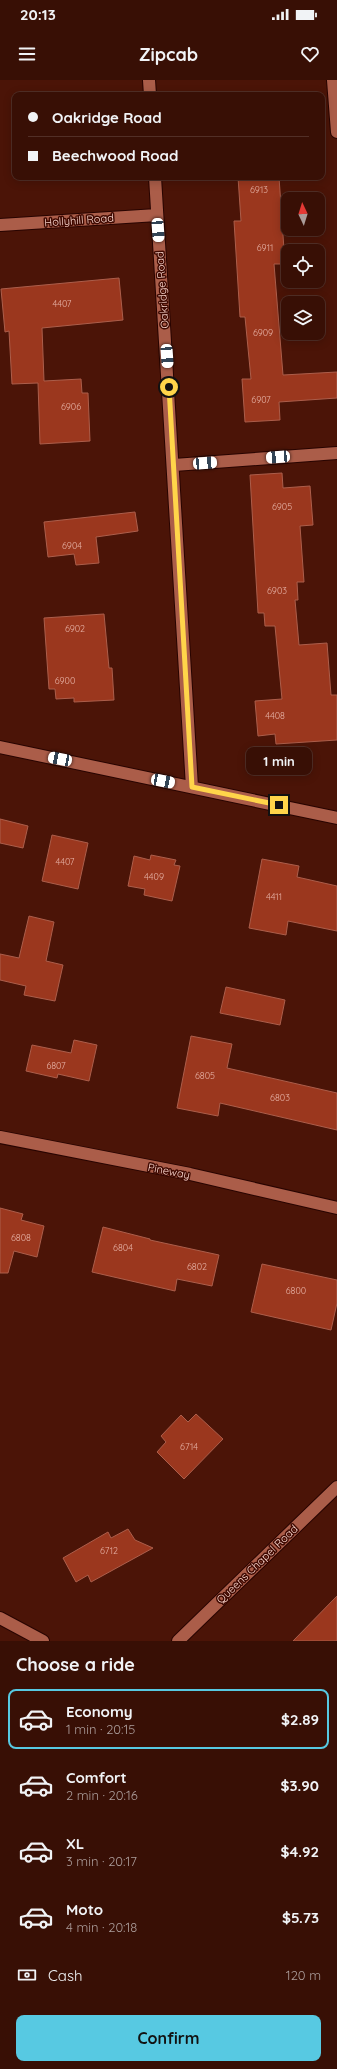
<!DOCTYPE html>
<meta charset="utf-8">
<style>
:root{--surface:#380f05;--page:#431d13;--text:#f1f3f6;--muted:#ab9c9a;--line:#522f27;--accent:#57c9e2}
body{margin:0;font-family:Quicksand,sans-serif;background:var(--page);color:var(--text);height:100vh;display:flex;flex-direction:column;font-size:15px;white-space:nowrap}
*{box-sizing:border-box;margin:0}
p{font-size:13px;color:var(--muted)}
.icon{flex:none;width:22px;height:22px;fill:none;stroke:currentColor;stroke-width:2;stroke-linecap:round;stroke-linejoin:round}
.map{position:relative;height:1561px;overflow:hidden}
.side{display:flex;flex-direction:column;background:var(--surface);flex:1}
.side>*{flex:none}
.banner{position:absolute;left:12px;top:12px;width:313px;height:88px;border-radius:8px;box-shadow:0 2px 10px #0003,0 0 0 1px var(--line);display:grid;align-content:center;height:88px;padding:0 16px;background:var(--surface)}
.needle{width:26px;rotate:356deg}
.buttons{position:absolute;left:281px;top:112px;display:grid;gap:8px}
.buttons a{display:grid;place-items:center;width:44px;height:44px;border-radius:8px;background:var(--surface);box-shadow:0 2px 10px #0003,0 0 0 1px var(--line);font-size:20px}
.end{position:absolute;width:18px;height:18px;margin:-9px;border:5px solid #ffd54a;background:#111;box-shadow:0 0 0 2px #111}
.from{border-radius:50%}
.bubble{position:absolute;height:28px;border-radius:8px;background:var(--surface);box-shadow:0 2px 10px #0003,0 0 0 1px var(--line);font-size:13px;font-weight:700;line-height:28px;text-align:center}
.car{position:absolute;width:12px;height:24px;margin:-12px -6px;border-radius:5px;box-shadow:0 0 3px 1px #0007;background:linear-gradient(#fff 24%,#345 0 40%,#fff 0 76%,#345 0 86%,#fff 0)}
.banner b{display:flex;align-items:center;gap:14px;height:38px;font-size:15px}
.banner b+b{border-top:1px solid var(--line)}
.banner i{width:10px;height:10px;background:var(--text)}
ul{padding:0;list-style:none}
li{display:flex;align-items:center;gap:12px;height:60px;margin:0 8px 6px;padding:0 8px;border:2px solid transparent;border-radius:8px}
li div{flex:1}
li b{display:block;font-size:15px}
li em{font-style:normal;font-weight:700}
li.on{border-color:var(--accent)}
li>.icon{width:36px;height:36px;stroke-width:1.5}
h2{padding:0 16px;font-size:18px;line-height:48px}
.pay{display:flex;align-items:center;gap:10px;height:44px;padding:0 16px;font-size:15px}
.pay p{margin-inline-start:auto}
.button{display:flex;gap:8px;margin-top:auto;padding:8px 16px}
.button a{flex:1;height:46px;border-radius:8px;background:var(--accent);color:#111;font-size:16px;font-weight:700;line-height:46px;text-align:center}
.status{display:flex;justify-content:space-between;align-items:center;height:28px;padding:0 20px;background:var(--surface);direction:ltr}
.status svg{height:11px;fill:currentColor}
header{display:flex;justify-content:space-between;align-items:center;height:52px;padding:0 16px;background:var(--surface);font-size:18px;font-weight:700}
.map>svg:first-child{display:block}
.building{fill:#9b371e;stroke:#ac5e4b}
.lines{fill:none;stroke-linecap:round;stroke-linejoin:round}
.minor-casing{stroke:#280400;stroke-width:14}
.minor{stroke:#ab5d49;stroke-width:12}
.route{stroke:#ffd54a;stroke-width:5}
.labels{text-anchor:middle;stroke-width:3;stroke-linejoin:round;paint-order:stroke}
.number-label{font-size:9px;fill:#e5b0a4}
.street-label{font-size:11px;fill:#fed9d0;stroke:#3f0900}
</style>
<div class="status"><b>20:13</b><svg viewBox="0 0 49 12"><path d="M0 12V9h3v3zM5 12V6h3v6zM10 12V3h3v9zM15 12V0h3v12zM26 1h20v11H26zM47 4h2v5h-2z"/></svg></div>
<header><svg class="icon" aria-label="menu" viewBox="0 0 24 24"><path d="M4 6h16M4 12h16M4 18h16"/></svg>Zipcab<svg class="icon" aria-label="heart" viewBox="0 0 24 24"><path d="M12 20l-8-8c-3-5 5-10 8-4 3-6 11-1 8 4z"/></svg></header>
<div class="map">
<svg width="337" height="1561" viewBox="0 0 337 1561">
<rect width="100%" height="100%" fill="#4b1407"/>
<path class="building" d="M238,97H279L285,184H274L283,295L337,292V318L279,322L280,340L245,342L242,299H251L245,237H240L234,141H241Z
M119,198L123,240L42,248L44,301L81,299L82,313H88L90,361L40,364L38,303L12,304L9,251L5,252L1,209Z
M282,393L283,408L310,406L313,445L300,446L304,502H297L298,520H295L299,565L327,563L331,615H337V660L276,664L275,654L258,656L255,621L282,619L275,546H265L264,533H258L250,395Z
M135,432L138,451L96,457L99,483L76,485L74,474L48,477L44,442Z
M104,534L109,588H112L114,620L74,622V618L56,619L55,609H49L44,538Z
M0,739L28,746L23,768L0,763Z
M52,755L88,763L78,809L42,801Z
M151,775L176,780L174,785L180,786L172,821L144,815L145,809L128,806L134,776L150,780Z
M262,779L299,786L297,797L337,806V851L288,841L286,855L249,848Z
M29,836L54,842L46,881L63,885L55,921L24,915L26,906L0,900V874L19,878Z
M226,907L285,920L280,945L220,933Z
M191,956L232,964L227,988L337,1013V1050L220,1023L218,1036L177,1028Z
M74,960L97,965L89,1001L58,994L57,998L26,991L32,965L71,973Z
M0,1128L23,1134L21,1140L44,1146L37,1177L14,1171L8,1193H0Z
M103,1147L150,1159V1160L219,1175L212,1206L177,1199L175,1211L92,1192Z
M262,1184L337,1200V1223L331,1250L251,1232Z
M196,1334L223,1359L184,1399L157,1372L166,1362L161,1356L181,1335L188,1342Z
M128,1449L135,1460L153,1468L91,1502L88,1495L76,1502L63,1478L108,1452L111,1458Z
M337,1516V1561H293Z"/>
<g class="lines">
<defs>
<path id="minor" d="M149,0L150,15
M333,0L337,52
M155,97L192,707
M0,145L157,135
M174,385L337,373
M0,667L337,738
M0,1057L190,1094L337,1128
M0,1538L43,1561
M178,1561L337,1407"/>
</defs>
<use href="#minor" class="minor-casing"/>
<use href="#minor" class="minor"/>
</g>
<g class="lines">
<path class="route" d="M169,307L192,707L279,725"/>
</g>
<g class="labels">
<g class="number-label">
<text x="259" y="113">6913</text>
<text x="265" y="171">6911</text>
<text x="62" y="227">4407</text>
<text x="263" y="256">6909</text>
<text x="261" y="323">6907</text>
<text x="71" y="330">6906</text>
<text x="282" y="430">6905</text>
<text x="72" y="469">6904</text>
<text x="277" y="514">6903</text>
<text x="75" y="552">6902</text>
<text x="65" y="604">6900</text>
<text x="275" y="639">4408</text>
<text x="65" y="785">4407</text>
<text x="154" y="800">4409</text>
<text x="274" y="820">4411</text>
<text x="56" y="989">6807</text>
<text x="205" y="999">6805</text>
<text x="280" y="1021">6803</text>
<text x="21" y="1161">6808</text>
<text x="123" y="1171">6804</text>
<text x="197" y="1190">6802</text>
<text x="296" y="1214">6800</text>
<text x="189" y="1370">6714</text>
<text x="109" y="1474">6712</text>
</g>
<g class="street-label">
<text transform="translate(79 140) rotate(-4)" y="4">Hollyhill Road</text>
<text transform="translate(162 210) rotate(-94)" y="4">Oakridge Road</text>
<text transform="translate(169 1091) rotate(11)" y="4">Pineway</text>
<text transform="translate(257 1484) rotate(-44)" y="4">Queens Chapel Road</text>
</g>
</g>
</svg>
<div class="buttons">
<a><svg class="needle" viewBox="-14 -14 28 28"><path d="M0-13l5 13h-10z" fill="#e53935"/><path d="M0 13l5-13h-10z" fill="#ab9c9a"/></svg></a>
<a><svg class="icon" aria-label="locate" viewBox="0 0 24 24"><circle cx="12" cy="12" r="6"/><path d="M12 2v4M12 18v4M2 12h4M18 12h4"/></svg></a>
<a><svg class="icon" aria-label="layers" viewBox="0 0 24 24"><path d="M12 4l9 5-9 5-9-5zM3 14l9 5 9-5"/></svg></a>
</div>
<i class="end from" style="left:169px;top:307px"></i>
<i class="end" style="left:279px;top:725px"></i>
<div class="bubble" style="left:246px;top:667px;width:66px">1 min</div>
<i class="car" style="left:158px;top:150px;rotate:176deg"></i>
<i class="car" style="left:167px;top:276px;rotate:176deg"></i>
<i class="car" style="left:278px;top:377px;rotate:266deg"></i>
<i class="car" style="left:205px;top:383px;rotate:86deg"></i>
<i class="car" style="left:60px;top:679px;rotate:281deg"></i>
<i class="car" style="left:163px;top:701px;rotate:101deg"></i>
<div class="banner">
<b><i class="from"></i>Oakridge Road</b>
<b><i></i>Beechwood Road</b>
</div>
</div>
<section class="side">
<h2>Choose a ride</h2>
<ul>
<li class="on"><svg class="icon" aria-label="car" viewBox="0 0 24 24"><path d="M5 17H2v-5l4-1 3-4h7l3 4 3 1v5h-3M9 17h6M6 11h13"/><circle cx="7" cy="17" r="2"/><circle cx="17" cy="17" r="2"/></svg><div><b>Economy</b><p>1 min · 20:15</p></div><em>$2.89</em></li>
<li><svg class="icon" aria-label="car" viewBox="0 0 24 24"><path d="M5 17H2v-5l4-1 3-4h7l3 4 3 1v5h-3M9 17h6M6 11h13"/><circle cx="7" cy="17" r="2"/><circle cx="17" cy="17" r="2"/></svg><div><b>Comfort</b><p>2 min · 20:16</p></div><em>$3.90</em></li>
<li><svg class="icon" aria-label="car" viewBox="0 0 24 24"><path d="M5 17H2v-5l4-1 3-4h7l3 4 3 1v5h-3M9 17h6M6 11h13"/><circle cx="7" cy="17" r="2"/><circle cx="17" cy="17" r="2"/></svg><div><b>XL</b><p>3 min · 20:17</p></div><em>$4.92</em></li>
<li><svg class="icon" aria-label="car" viewBox="0 0 24 24"><path d="M5 17H2v-5l4-1 3-4h7l3 4 3 1v5h-3M9 17h6M6 11h13"/><circle cx="7" cy="17" r="2"/><circle cx="17" cy="17" r="2"/></svg><div><b>Moto</b><p>4 min · 20:18</p></div><em>$5.73</em></li>
</ul>
<div class="pay"><svg class="icon" aria-label="cash" viewBox="0 0 24 24"><path d="M3 7h18v10H3z"/><circle cx="12" cy="12" r="2"/></svg>Cash<p>120 m</p></div>
<div class="button"><a>Confirm</a></div>
</section>
